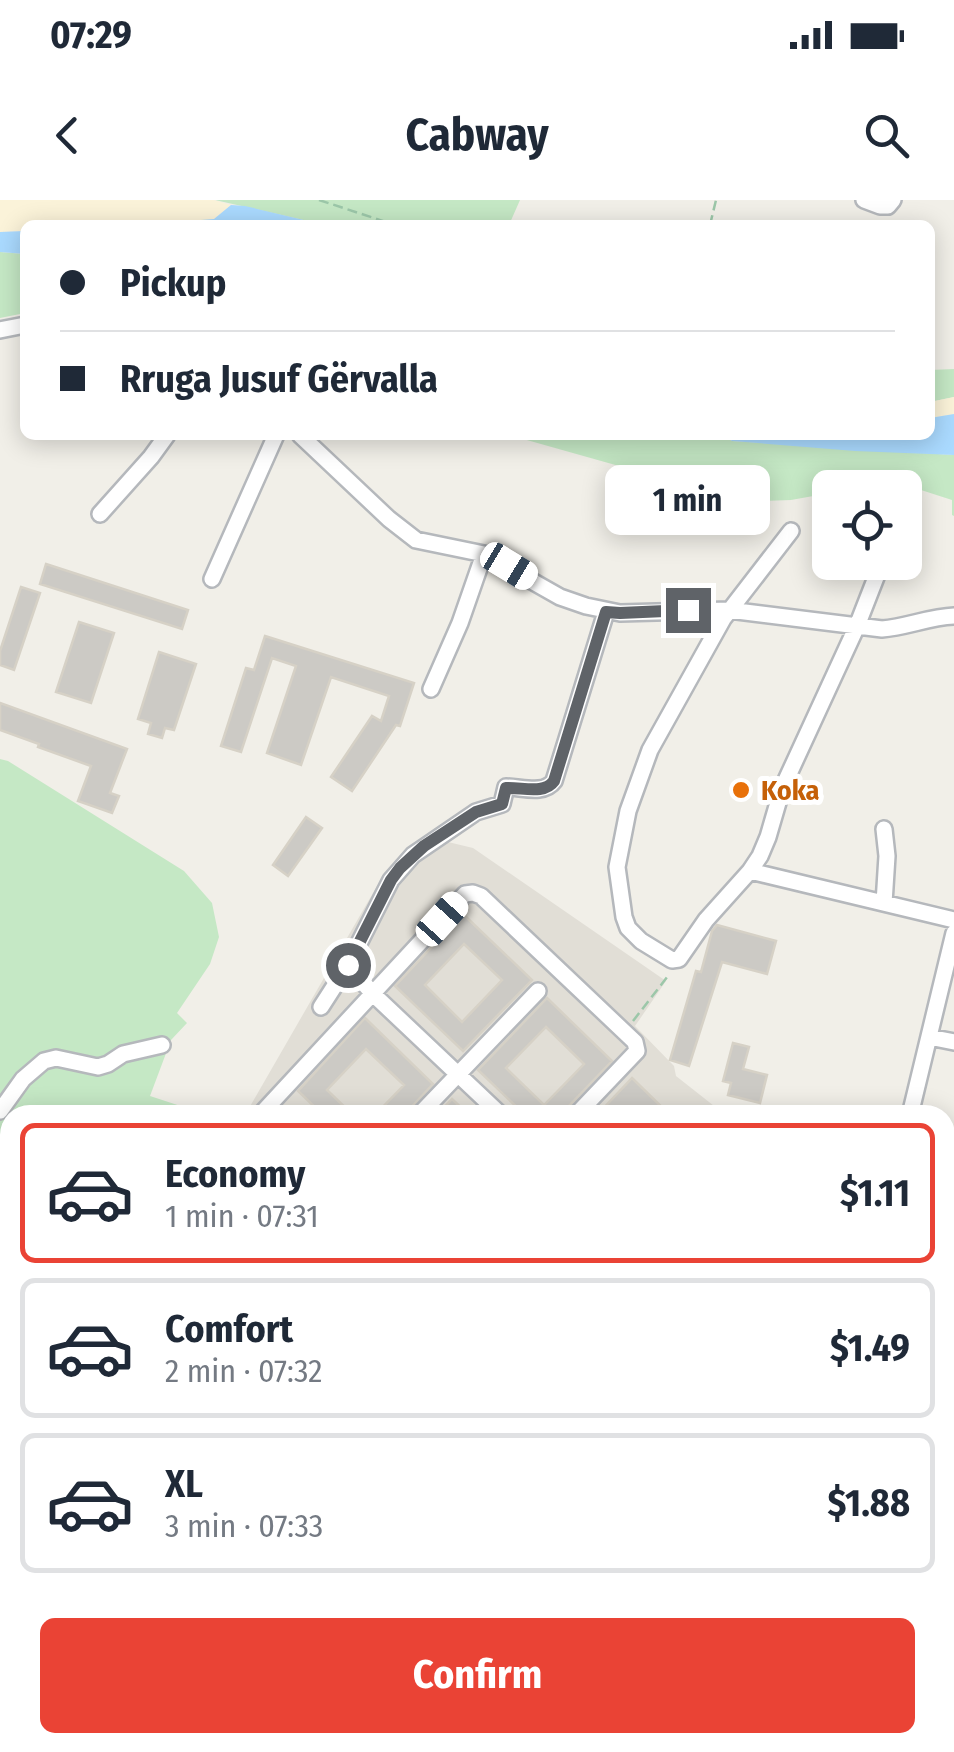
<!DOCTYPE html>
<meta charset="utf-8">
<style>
:root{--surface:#fff;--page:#f6f6f7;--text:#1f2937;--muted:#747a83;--line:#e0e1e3;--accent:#ea4335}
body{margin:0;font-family:"Fira Sans Condensed",sans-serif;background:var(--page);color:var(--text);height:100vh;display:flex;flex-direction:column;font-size:38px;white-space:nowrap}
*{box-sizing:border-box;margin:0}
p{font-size:32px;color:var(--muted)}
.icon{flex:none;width:55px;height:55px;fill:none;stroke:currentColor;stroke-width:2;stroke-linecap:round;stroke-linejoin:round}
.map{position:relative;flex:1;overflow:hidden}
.panel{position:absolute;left:0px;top:905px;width:955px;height:648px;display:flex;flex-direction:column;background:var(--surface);border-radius:30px 30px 0 0;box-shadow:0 5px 25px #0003}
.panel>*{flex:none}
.top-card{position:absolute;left:20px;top:20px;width:915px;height:220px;border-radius:15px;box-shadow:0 5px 25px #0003;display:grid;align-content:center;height:220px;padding:0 40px;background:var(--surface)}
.controls{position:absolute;left:812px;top:270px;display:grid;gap:20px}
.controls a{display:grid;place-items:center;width:110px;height:110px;border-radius:15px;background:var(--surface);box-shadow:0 5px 25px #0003;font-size:50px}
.end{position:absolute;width:45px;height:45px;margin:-22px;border:12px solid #5f6368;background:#fff;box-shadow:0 0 0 5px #fff}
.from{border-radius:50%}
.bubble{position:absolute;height:70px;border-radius:15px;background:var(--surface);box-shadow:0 5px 25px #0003;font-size:32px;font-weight:700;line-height:70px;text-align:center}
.car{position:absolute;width:30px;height:60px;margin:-30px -15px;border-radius:12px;box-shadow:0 0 8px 2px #0007;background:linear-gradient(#fff 24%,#345 0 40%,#fff 0 76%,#345 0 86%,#fff 0)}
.top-card b{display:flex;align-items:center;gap:35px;height:95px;font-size:38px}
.top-card b+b{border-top:2px solid var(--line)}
.top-card i{width:25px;height:25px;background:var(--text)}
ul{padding:18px 0 0;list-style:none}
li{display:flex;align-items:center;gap:30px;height:140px;margin:0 20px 15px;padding:0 20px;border:5px solid var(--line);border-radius:15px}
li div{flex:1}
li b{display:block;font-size:38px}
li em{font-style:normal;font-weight:700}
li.current{border-color:var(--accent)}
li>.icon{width:90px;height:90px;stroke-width:1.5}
.primary-button{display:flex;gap:20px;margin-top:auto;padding:20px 40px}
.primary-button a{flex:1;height:115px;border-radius:15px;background:var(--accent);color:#fff;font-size:40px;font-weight:700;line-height:115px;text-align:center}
.status{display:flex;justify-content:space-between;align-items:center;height:70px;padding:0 50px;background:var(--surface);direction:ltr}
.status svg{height:28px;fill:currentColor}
header{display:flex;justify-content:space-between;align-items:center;height:130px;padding:0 40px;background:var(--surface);font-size:45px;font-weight:700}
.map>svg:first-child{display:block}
.education{fill:#e1ded6}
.green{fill:#c5e8c5}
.sand{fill:#fbf3d9}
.water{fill:#aadaff}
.building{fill:#cccac5;stroke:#d6d1c6;stroke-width:2.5;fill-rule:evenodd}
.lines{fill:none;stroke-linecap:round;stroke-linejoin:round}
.minor-casing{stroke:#b5b8bc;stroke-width:20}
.path{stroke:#9cc7a9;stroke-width:2.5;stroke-dasharray:10 5;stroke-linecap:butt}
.minor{stroke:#fff;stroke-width:15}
.route{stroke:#5f6368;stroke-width:12}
.food-dot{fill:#e8710a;stroke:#fff;stroke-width:4}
.labels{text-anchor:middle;stroke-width:10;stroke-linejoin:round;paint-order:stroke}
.food-label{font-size:28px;font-weight:bold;fill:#c56008;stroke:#fff;text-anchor:start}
</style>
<div class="status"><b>07:29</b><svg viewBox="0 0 49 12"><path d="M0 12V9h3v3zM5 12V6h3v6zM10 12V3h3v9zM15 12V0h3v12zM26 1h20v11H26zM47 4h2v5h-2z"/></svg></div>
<header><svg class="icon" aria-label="back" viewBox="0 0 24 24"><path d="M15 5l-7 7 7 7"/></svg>Cabway<svg class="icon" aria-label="search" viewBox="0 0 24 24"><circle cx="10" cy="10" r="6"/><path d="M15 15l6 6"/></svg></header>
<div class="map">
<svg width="954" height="1552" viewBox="0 0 954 1552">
<rect width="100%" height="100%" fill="#f1efe8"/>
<path class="education" d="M448,642L473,648L666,781L635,826L674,866L676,876L723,913L722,915H245L377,686L416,664Z
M10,1345V1542L418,1543L405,1552H0V1351Z"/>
<path class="green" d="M215,0H520L509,25H325Z
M0,52L25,54V113L0,118Z
M954,169V197L930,202V170Z
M509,235H722L732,241L954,255V316L952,315V300L921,290L905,297V288H830V293L791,300L665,304L658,277Z
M0,559L8,561L184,671L212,703L219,737L210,764L177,813L187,823L171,840L150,896L208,915H10V1197L0,1217Z
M0,1223L10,1228V1345L0,1351Z"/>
<path class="sand" d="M0,0H214L231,5L214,19L197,22L135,25H25V31L0,32Z
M954,197V214L930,218V202Z"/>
<path class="water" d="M231,5L245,6L325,25H281L271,23L268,25H135L214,19Z
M25,31V54L0,52V32Z
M954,214V255L855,251L732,241L722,235H930V218Z"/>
<path class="building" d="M46,364L188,410L182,429L40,384Z
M21,387L40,393L14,470L0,465V451Z
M79,422L114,433L91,503L56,492Z
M265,436L414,483L400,526L396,525L352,591L331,577L372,516L381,521L389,496L331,477L301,565L267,553L296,466L272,458L241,552L221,546L246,468L254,470Z
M159,452L196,464L174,530L165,528L162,538L148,534L151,523L138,519Z
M0,503L127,549L110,593L119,596L112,613L78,601L91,566L38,547L39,544L0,530Z
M306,617L322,628L288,676L273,665Z
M463,714L532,780L463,851L395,786ZM464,744L502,780L462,822L425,785Z
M717,725L776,741L767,774L722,762L689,866L670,860L696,771L701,772L712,731Z
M547,798L612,861L568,907L564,915H525L478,870ZM546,827L584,864L544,905L506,868Z
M365,818L433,884L404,915H375L404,885L366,849L327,890L353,915H323L298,891Z
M733,843L749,847L743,869L767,875L760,903L728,895L731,883L723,881Z
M632,878L670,915H640L633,909L627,915H597Z
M452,899L469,915H437Z"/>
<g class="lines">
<defs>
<path id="minor" d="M864,0L880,6H888L893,0
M0,130L25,125
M300,235L389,319L416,340L484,354L560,397L586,406L620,413L729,410L882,429C907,427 929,417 954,416
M100,314L151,257L167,235
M791,331L723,419L650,550L628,611L617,667L624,717L628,728L641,741L672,760L679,759L706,720L750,671L760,656L768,637L782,589L857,426L882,362
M212,379L276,235
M431,489L460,423L484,354
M750,671L954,720
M884,703L887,656L884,629
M321,807L348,765
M929,837L954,842
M0,911L23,879L44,861L56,858L98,867L108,864L123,854L162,845
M260,915L465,694L473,693L481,696L635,842L637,851L576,915
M419,915L538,791
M501,915L373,794L348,765L391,680L413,655L476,612L502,604L506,587C522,587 544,595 554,581L606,412
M910,915L954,733
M0,1001L10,1048
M945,1022H954
M0,1375L10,1371
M945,1383L954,1397
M945,1441L954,1417
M347,1542C356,1547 367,1550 375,1542
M454,1542V1552
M789,1552L793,1542
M904,1552L908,1542"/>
</defs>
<use href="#minor" class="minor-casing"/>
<path class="path" d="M319,0L395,25
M710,25L716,0
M633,821L668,776
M0,961L10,962
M1,1500H10
M0,1502L10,1514
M0,1539L10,1536
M33,1544L41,1552
M14,1552L32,1542
M49,1552L58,1542
M73,1552L78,1542"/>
<use href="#minor" class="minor"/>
</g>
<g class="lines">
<path class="route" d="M348,765L391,680L400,668L424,646L476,612L502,604L506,588C522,587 544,595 554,581L606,412L620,413L688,410"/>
</g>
<circle class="food-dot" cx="741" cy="590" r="10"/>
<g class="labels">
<g class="food-label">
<text x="761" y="600">Koka</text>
</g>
</g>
</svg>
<div class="controls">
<a><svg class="icon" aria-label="locate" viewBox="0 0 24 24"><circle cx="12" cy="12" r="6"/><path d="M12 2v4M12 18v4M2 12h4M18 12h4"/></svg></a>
</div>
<i class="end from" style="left:348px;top:765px"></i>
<i class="end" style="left:688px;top:410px"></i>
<div class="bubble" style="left:605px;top:265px;width:165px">1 min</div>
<i class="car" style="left:509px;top:366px;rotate:121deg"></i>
<i class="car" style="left:442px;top:719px;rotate:42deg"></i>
<div class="top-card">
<b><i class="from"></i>Pickup</b>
<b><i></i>Rruga Jusuf Gërvalla</b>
</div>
<section class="panel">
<ul>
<li class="current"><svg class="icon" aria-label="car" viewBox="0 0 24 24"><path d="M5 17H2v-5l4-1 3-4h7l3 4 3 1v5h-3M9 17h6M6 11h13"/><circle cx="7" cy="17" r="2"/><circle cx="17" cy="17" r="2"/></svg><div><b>Economy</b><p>1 min · 07:31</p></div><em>$1.11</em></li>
<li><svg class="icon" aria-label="car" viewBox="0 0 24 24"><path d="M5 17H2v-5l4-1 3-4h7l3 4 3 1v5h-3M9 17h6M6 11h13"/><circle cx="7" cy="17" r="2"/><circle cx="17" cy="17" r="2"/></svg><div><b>Comfort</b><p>2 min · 07:32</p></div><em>$1.49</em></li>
<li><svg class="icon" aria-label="car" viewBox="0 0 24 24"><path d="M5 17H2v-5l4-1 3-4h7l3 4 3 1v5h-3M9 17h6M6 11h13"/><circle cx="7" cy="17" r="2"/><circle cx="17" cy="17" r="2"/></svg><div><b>XL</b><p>3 min · 07:33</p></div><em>$1.88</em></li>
</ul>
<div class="primary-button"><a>Confirm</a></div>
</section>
</div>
